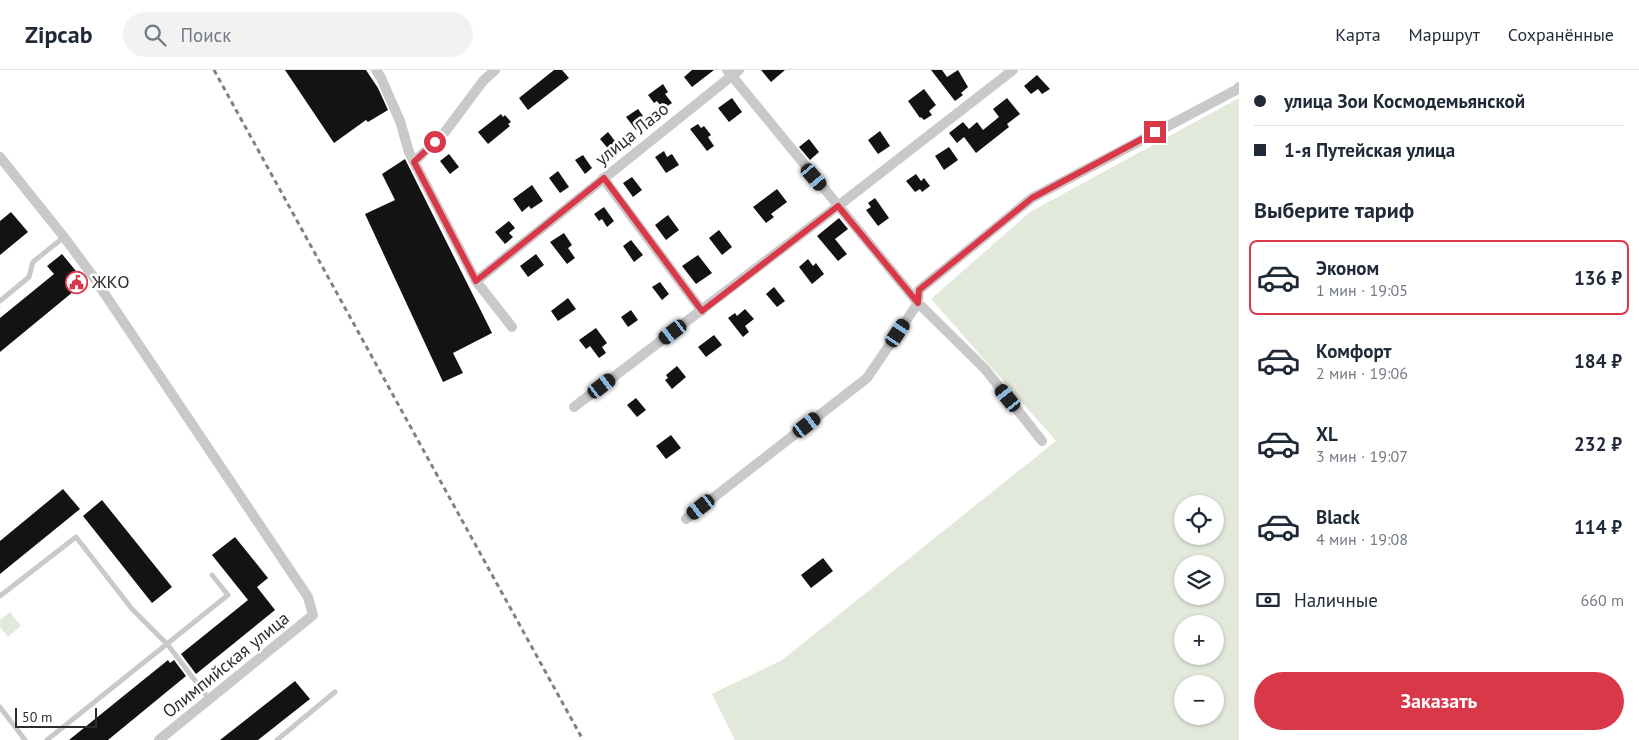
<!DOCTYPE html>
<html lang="ru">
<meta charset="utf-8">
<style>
:root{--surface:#fff;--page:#f2f2f3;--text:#1f2937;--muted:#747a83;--line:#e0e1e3;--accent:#d93849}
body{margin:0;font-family:"PT Sans",sans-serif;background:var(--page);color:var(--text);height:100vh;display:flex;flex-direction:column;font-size:19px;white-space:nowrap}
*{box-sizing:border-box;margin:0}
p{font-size:16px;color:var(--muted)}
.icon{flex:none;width:28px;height:28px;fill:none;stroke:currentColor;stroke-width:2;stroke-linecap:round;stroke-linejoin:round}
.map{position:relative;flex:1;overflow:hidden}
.side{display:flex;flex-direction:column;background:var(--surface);width:400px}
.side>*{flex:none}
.banner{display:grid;align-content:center;height:110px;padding:0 15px;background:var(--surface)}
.buttons{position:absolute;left:1174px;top:425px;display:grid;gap:10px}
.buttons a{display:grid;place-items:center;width:50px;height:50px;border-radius:50%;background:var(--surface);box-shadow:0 1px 4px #0004;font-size:25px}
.scale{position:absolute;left:15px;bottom:12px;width:82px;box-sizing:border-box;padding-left:5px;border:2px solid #2c2c2c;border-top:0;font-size:14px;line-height:18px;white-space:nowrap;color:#2c2c2c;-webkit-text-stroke:4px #fff;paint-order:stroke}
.end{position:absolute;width:22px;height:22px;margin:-11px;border:6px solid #d93849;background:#fff;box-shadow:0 0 0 2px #fff}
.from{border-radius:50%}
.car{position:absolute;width:15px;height:30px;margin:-15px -8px;border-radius:6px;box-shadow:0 0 4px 1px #0007;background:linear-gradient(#222 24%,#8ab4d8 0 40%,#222 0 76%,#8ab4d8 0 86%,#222 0)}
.banner b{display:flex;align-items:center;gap:18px;height:48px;font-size:19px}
.banner b+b{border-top:1px solid var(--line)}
.banner i{width:12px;height:12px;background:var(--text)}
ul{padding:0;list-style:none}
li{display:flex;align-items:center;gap:15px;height:75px;margin:0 10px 8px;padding:0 5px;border:2px solid transparent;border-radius:8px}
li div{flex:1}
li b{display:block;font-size:19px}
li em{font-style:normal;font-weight:700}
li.active{border-color:var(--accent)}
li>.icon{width:45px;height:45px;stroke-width:1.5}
h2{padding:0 15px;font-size:22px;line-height:60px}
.pay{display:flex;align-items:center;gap:12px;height:55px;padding:0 15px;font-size:19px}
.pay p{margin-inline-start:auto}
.cta{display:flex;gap:10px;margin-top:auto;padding:10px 15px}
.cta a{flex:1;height:58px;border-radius:30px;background:var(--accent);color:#fff;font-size:20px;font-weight:700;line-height:58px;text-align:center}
header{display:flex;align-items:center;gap:30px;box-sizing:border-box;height:70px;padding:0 25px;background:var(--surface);border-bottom:1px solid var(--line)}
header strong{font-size:24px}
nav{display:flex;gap:28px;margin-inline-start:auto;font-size:18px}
.search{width:350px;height:45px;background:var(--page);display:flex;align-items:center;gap:12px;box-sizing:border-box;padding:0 18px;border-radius:28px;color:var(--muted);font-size:19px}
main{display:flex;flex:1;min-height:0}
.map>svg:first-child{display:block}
.green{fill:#e3e9da;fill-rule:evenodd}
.building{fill:#131313}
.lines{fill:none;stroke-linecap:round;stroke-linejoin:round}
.lane{stroke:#c9c9c9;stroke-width:5}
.street{stroke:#c9c9c9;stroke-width:10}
.rail{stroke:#818181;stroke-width:3;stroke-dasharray:5 4;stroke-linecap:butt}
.route{stroke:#d93849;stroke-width:6}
.labels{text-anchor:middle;stroke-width:5;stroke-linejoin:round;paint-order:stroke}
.street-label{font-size:18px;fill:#2c2c2c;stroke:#fff}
.poi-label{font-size:18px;fill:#2c2c2c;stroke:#fff;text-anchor:start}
</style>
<header>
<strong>Zipcab</strong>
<div class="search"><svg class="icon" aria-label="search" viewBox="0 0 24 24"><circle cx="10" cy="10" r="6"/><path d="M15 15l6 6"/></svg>Поиск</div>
<nav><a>Карта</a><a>Маршрут</a><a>Сохранённые</a></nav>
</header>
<main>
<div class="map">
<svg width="1239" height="670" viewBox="0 0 1239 670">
<rect width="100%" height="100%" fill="#fff"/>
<path class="green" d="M1239,28V670H735L712,624L782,590L1056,371L931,229L1030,142ZM1182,434H1215V466H1182ZM1182,494H1215V526H1182ZM1182,554H1215V586H1182ZM1182,614H1215V646H1182Z
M10,542L21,556L8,567L0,557V550Z"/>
<path class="building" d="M285,0H366L378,18L388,40L368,52L366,50L334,73Z
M554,0H562L569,8L528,40L519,28Z
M692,0H714L692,17L684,7Z
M761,0H785L771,12Z
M931,0H942L947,7L958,0L968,17L961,23L963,25L955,31Z
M1037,5L1050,19L1042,24L1038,19L1031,24L1024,16Z
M663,14L668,22L665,24L672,33L663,39L657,31L654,33L648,25Z
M924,19L936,35L929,41L932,45L924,50L921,47L920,48L908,31Z
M732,28L742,42L729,52L718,38Z
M1007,28L1020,44L1007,54L1009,57L976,83L964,67L957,73L949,63L963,52L969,59L977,52L983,60L999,47L993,39Z
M638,39L643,46L640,48L644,54L636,60L626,47Z
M501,44L503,47L505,45L511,52L508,54L510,56L488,74L478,62Z
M698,54L701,58L704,56L711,65L708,67L714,76L707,81L690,59Z
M880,61L890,76L878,84L868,70Z
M608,62L618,75L610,81L600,69Z
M809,69L819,82L810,90L799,77Z
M949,77L958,90L944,100L935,86Z
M664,81L667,87L672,84L679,95L666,103L655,87Z
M449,84L459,97L450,104L440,91Z
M583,85L592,98L585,104L575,90Z
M405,89L492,263L453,283L463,303L443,312L365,144L395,130L382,104Z
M558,101L569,117L560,123L549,108Z
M916,104L921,111L924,108L930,116L922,122L920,119L915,122L906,111Z
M632,107L642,120L633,127L623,113Z
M532,115L543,131L531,139L529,136L522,142L513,129Z
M777,119L787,132L771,144L774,147L766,153L753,137Z
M875,128L889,148L878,156L866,140L871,137L868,133Z
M604,137L614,151L607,157L602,149L599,151L594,144Z
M11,142L28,162L0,185V151Z
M668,145L679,160L666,170L655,155Z
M839,148L848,159L835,169L847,184L838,191L817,166Z
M509,151L515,158L509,163L513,167L505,174L495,162Z
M719,160L732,177L722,185L709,168Z
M564,163L572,175L568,178L575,188L567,194L550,172Z
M631,170L643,185L634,192L623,176Z
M62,184L85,212L0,282V248L54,204L47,196Z
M536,184L544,195L528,207L520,196Z
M698,185L712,203L696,214L682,196Z
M808,189L813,196L816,193L824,204L812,214L799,197Z
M660,212L669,224L662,230L652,217Z
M774,217L785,231L777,237L766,224Z
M568,228L576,239L558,251L551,241Z
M745,239L754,249L745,256L749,262L743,267L728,248L735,243L737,246Z
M631,240L638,250L628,257L621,247Z
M596,258L607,273L602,277L606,283L599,288L590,276L586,279L579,270Z
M714,265L722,275L706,287L698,277Z
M677,296L686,307L672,319L665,310L668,308L666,305Z
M636,328L646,340L637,347L627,335Z
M671,365L681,378L666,389L656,376Z
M63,419L80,439L0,504V471Z
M102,430L172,517L152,533L83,446Z
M235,467L268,508L257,517L275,540L196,604L181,584L248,530L212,485Z
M823,488L833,501L811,518L801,505Z
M168,590L170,593L174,590L186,606L108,670H69Z
M295,611L310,629L258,670H220Z"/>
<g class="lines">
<path class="lane" d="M0,231L29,207L33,192L64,167
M0,526L76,467L132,539L168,575L209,629
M0,637L25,670
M47,670L228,525L212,505
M277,670L335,622"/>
<path class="street" d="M376,0L381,8L400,51L409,82L476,211L512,257
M727,0L918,233L985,299L1042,371
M0,87L64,167L92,205L308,527L313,545L159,670
M414,92L445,62L483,11L495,0
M603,108L702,241
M476,211L739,0
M574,337L838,136L1013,0
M686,449L867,308L918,233L919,220L1032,128L1236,20L1239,17"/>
<path class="rail" d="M214,0L583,670"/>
</g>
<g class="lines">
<path class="route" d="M435,72L414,92L476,211L604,108L702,241L838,136L918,233L919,220L1032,128L1155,62"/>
</g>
<defs>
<symbol id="civic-ring" viewBox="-11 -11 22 22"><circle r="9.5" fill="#fff" stroke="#d93849" stroke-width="1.5"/><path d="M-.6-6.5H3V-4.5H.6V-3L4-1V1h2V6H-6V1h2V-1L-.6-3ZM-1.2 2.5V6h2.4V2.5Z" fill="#d93849"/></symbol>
</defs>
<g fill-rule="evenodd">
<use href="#civic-ring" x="64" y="200" width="25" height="25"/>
</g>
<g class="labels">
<g class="street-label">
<text transform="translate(632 64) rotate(-39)" y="6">улица Лазо</text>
<text transform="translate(226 595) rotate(-39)" y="6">Олимпийская улица</text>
</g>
<g class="poi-label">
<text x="92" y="218">ЖКО</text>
</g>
</g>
</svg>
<div class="buttons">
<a><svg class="icon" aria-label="locate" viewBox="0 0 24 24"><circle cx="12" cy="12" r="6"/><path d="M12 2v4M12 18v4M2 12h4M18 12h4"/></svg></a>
<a><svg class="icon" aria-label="layers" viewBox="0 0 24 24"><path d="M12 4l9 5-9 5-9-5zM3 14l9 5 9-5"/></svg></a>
<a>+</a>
<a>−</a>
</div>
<div class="scale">50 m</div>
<i class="end from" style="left:435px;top:72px"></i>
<i class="end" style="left:1155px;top:62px"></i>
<i class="car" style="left:814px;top:107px;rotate:140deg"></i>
<i class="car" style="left:673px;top:262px;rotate:233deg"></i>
<i class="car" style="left:898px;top:263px;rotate:34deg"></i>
<i class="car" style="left:602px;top:316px;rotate:53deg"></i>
<i class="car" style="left:1008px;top:328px;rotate:321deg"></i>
<i class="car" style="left:807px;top:355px;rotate:52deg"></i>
<i class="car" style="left:701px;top:437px;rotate:232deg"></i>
</div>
<section class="side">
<div class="banner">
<b><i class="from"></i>улица Зои Космодемьянской</b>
<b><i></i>1-я Путейская улица</b>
</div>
<h2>Выберите тариф</h2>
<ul>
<li class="active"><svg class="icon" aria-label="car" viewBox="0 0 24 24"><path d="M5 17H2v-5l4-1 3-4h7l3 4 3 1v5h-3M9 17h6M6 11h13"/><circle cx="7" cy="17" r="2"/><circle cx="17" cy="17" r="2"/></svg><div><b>Эконом</b><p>1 мин · 19:05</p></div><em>136 ₽</em></li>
<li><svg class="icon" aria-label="car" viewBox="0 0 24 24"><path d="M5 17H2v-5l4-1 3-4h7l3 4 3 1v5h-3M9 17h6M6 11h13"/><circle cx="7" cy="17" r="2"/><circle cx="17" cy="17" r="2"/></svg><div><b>Комфорт</b><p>2 мин · 19:06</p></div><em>184 ₽</em></li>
<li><svg class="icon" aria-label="car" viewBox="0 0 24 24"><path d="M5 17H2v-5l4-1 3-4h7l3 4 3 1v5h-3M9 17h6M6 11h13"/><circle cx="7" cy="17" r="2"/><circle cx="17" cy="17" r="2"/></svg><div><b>XL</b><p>3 мин · 19:07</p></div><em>232 ₽</em></li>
<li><svg class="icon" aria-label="car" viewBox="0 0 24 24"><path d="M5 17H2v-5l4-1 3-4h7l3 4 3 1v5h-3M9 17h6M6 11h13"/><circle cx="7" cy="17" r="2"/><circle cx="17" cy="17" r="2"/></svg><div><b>Black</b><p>4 мин · 19:08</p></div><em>114 ₽</em></li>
</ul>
<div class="pay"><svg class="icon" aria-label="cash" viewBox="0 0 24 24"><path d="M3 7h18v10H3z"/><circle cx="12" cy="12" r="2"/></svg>Наличные<p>660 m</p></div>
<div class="cta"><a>Заказать</a></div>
</section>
</main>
